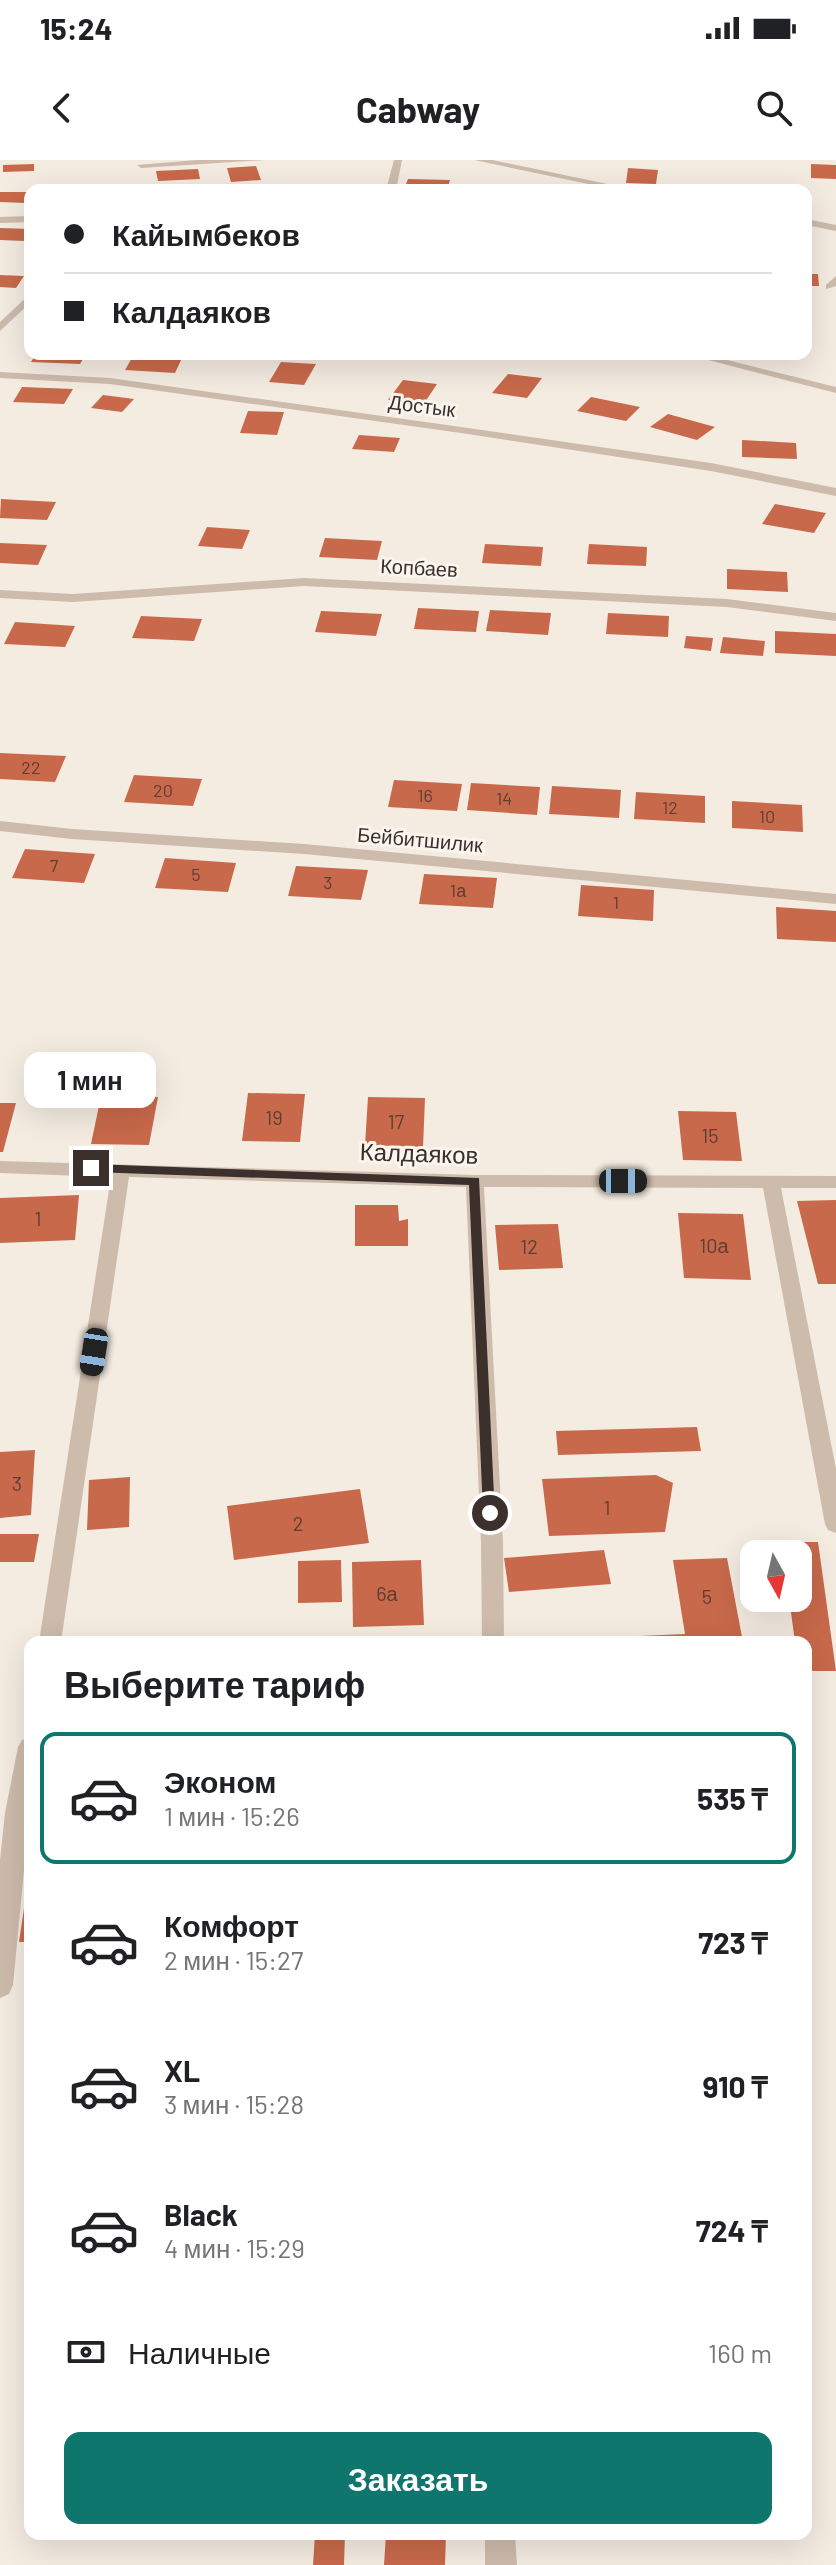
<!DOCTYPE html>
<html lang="ru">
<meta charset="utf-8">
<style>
:root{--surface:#fff;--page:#f2f2f2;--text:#202124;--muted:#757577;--line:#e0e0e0;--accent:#0f766e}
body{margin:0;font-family:Barlow,sans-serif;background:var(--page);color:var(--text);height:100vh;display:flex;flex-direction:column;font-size:30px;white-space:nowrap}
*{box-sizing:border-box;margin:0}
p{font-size:26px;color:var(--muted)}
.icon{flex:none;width:44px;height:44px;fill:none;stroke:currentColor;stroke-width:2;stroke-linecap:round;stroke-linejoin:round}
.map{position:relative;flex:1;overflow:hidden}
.panel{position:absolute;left:24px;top:1476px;width:788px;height:904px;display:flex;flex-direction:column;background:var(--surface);border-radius:16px;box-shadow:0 8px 32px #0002}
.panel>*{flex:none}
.hud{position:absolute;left:24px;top:24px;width:788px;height:176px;border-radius:16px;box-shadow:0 8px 32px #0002;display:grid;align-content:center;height:176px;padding:0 40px;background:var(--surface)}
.needle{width:52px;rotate:172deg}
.tools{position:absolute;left:740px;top:1380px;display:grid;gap:16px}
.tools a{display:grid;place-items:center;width:72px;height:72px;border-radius:16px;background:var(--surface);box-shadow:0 8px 32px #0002;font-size:40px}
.end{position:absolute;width:36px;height:36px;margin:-18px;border:10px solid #3b302b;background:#fff;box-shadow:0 0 0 4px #fff}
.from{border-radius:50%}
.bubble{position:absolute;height:56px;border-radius:16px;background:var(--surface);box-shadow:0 8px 32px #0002;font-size:26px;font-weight:700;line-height:56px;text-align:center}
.car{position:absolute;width:24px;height:48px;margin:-24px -12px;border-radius:10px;box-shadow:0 0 6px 2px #0007;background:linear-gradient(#222 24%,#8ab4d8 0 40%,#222 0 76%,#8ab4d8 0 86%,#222 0)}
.hud b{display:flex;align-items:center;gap:28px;height:76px;font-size:30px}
.hud b+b{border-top:2px solid var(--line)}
.hud i{width:20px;height:20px;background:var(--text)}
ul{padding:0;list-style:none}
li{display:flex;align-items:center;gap:24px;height:132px;margin:0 16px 12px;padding:0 24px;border:4px solid transparent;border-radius:16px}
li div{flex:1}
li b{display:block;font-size:30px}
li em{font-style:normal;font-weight:700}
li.on{border-color:var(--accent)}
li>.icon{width:72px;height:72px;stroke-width:1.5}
h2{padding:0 40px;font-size:36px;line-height:96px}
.pay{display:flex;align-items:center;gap:20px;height:88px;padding:0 40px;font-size:30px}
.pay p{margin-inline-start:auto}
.button{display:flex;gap:16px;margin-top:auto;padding:16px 40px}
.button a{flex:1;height:92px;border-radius:16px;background:var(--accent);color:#fff;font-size:32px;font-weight:700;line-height:92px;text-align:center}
.status{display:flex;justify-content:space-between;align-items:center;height:56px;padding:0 40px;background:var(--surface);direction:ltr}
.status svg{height:22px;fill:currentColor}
header{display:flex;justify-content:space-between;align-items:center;height:104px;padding:0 40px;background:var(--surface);font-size:36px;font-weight:700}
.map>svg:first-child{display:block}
.building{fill:#c8694b}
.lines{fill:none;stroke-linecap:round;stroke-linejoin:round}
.minor{fill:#cdbbac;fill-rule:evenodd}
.route{fill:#3b302b}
.labels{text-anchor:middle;stroke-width:6;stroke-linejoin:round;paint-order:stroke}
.far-number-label{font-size:18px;fill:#5e3e33}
.far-street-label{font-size:20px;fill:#3b302b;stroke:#fbf5ee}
.number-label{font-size:20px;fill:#5e3e33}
.street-label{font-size:24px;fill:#3b302b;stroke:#fbf5ee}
</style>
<div class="status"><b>15:24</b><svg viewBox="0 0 49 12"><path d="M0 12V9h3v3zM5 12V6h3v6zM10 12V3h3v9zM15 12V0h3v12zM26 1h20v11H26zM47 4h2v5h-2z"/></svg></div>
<header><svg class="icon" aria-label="back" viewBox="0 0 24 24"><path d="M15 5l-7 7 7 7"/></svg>Cabway<svg class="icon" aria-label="search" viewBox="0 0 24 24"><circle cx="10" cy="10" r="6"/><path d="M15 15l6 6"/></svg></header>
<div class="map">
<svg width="836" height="2405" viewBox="0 0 836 2405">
<rect width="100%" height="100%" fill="#f4ebe1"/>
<path class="building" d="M34,4V11L3,12V5Z
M811,4L836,5V19L811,18Z
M256,6L261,20L231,22L227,8Z
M628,8L658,10L656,24L626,23Z
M198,9L200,19L158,21L156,11Z
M408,19L450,20L447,30L404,29Z
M73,25V30H39V26Z
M0,32H30V35L26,43L0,42Z
M0,68L30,69V71L24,81L0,80Z
M806,114H818L819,126H806Z
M0,115L24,116L16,128L0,127Z
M36,194H86L80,204L31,202Z
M133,196L182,198L175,213L125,210Z
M281,202L316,204L304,225L269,222Z
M508,214L542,218L527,238L492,233Z
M403,220L437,224L423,245L388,240Z
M22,227L73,229L64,244L13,242Z
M103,235L134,239L122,252L91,248Z
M591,237L640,247L626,261L577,251Z
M248,251L284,252L277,275L240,273Z
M668,254L715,267L697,280L650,267Z
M359,275L400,278L394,292L352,289Z
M742,280L796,283L797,299L742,297Z
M1,339L56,342L47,360L0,358Z
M775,344L826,353L814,373L762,364Z
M207,367L250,370L242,389L198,386Z
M325,378L382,381L377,400L319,397Z
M0,383L47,385L38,405L0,403Z
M485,384L543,387L541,406L482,403Z
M589,384L647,387L646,406L587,404Z
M727,409L787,412L788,432L727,429Z
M418,448L479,451L476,472L414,469Z
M490,450L551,453L548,475L486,471Z
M321,451L382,454L376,476L315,472Z
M608,453L669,456L668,477L606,474Z
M141,456L202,459L194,481L132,478Z
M15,462L75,466L65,487L4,484Z
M775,471L836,474V496L775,493Z
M686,476L713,478L711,491L684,488Z
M723,477L765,481L763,496L720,493Z
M0,593L66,596L55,622L0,619Z
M134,615L202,619L193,646L124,642Z
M394,620L462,624L457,651L388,647Z
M471,623L540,627L537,655L467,650Z
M552,626L621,630L619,658L549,654Z
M636,632L705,636V663L634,659Z
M732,641L802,645L803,672L732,668Z
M25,689L95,694L84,723L12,718Z
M165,698L236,703L228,732L155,728Z
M296,706L368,710L361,740L288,736Z
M424,714L497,718L493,748L419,744Z
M581,725L654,730L653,761L578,756Z
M776,747L836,751V782L777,779Z
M248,933L305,934L300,982L242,981Z
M101,936L158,937L149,985L91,984Z
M368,937L425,938L423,987L365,985Z
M0,943H16L3,992H0Z
M678,951L736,952L742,1001L683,1000Z
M79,1035L75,1080L0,1083V1038Z
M836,1040V1124H818L797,1041Z
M355,1045H398L399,1061L408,1059V1086H355Z
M678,1053L743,1054L751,1120L684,1118Z
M558,1064L563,1108L499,1110L495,1065Z
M697,1267L701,1291L558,1295L556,1271Z
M35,1290L31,1355L0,1358V1292Z
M656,1315L673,1323L665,1372L549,1376L542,1319Z
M130,1317L129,1367L87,1370L89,1320Z
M360,1329L369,1383L234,1400L227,1346Z
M0,1374H39L34,1402H0Z
M781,1382H818L836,1511H806V1482H795L789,1438H798V1394H783Z
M604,1390L611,1424L509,1432L504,1398Z
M727,1398L743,1482H573V1479L685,1474L673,1400Z
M341,1400L342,1442L298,1443V1401Z
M421,1400L424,1465L353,1467L352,1402Z
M28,1721L30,1782H19Z
M315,2374H345L344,2405H313Z
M386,2374H446L445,2405H384Z"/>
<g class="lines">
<path class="minor" d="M197,0H265L141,8L137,5Z
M394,0H402L396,30H386Z
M474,0H492L636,30H617Z
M30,56V62L0,63V57Z
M806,59L836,65V71L806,65Z
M836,116V126L826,129V125Z
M30,134V143L0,171V162Z
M685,194H703L836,227V233Z
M0,212L110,218L461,267L711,303L836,328V336L711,311L461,273L110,224L0,218Z
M304,418L727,439L836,453V461L727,447L304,426L73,442L0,438V430L73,434Z
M0,661L72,669L304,684L836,734V744L304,694L72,679L0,671Z
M0,1001L475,1015L836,1016V1028H781L836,1309V1373L828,1370L825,1364L763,1028L484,1027L503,1383L504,1482H482L481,1383L466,1027L129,1017L61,1482H39L111,1017L0,1013Z
M30,1577V1648L13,1825L9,1834L0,1838V1700L5,1653L18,1587L22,1580Z
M485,2374H515L517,2405H485Z"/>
</g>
<path class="route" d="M91,1004L479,1018L495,1357L490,1358L483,1353L469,1025L91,1012L85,1008Z"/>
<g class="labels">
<g class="far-number-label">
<text x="31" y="614">22</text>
<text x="163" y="637">20</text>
<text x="425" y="642">16</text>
<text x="504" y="645">14</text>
<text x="670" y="654">12</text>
<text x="767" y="663">10</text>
<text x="54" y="712">7</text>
<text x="196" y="721">5</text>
<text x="328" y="729">3</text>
<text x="458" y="737">1а</text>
<text x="616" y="749">1</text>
</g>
<g class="far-street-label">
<text transform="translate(422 246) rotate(7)" y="7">Достык</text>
<text transform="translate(419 408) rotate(3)" y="7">Копбаев</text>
<text transform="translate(420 680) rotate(5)" y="7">Бейбитшилик</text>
</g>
<g class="number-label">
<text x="274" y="965">19</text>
<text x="396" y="969">17</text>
<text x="710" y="983">15</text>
<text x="38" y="1066">1</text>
<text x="714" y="1093">10а</text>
<text x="529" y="1094">12</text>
<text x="17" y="1331">3</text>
<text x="607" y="1355">1</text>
<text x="298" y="1371">2</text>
<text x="387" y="1441">6а</text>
<text x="707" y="1444">5</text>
</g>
<g class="street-label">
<text transform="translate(419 994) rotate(2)" y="8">Калдаяков</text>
</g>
</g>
</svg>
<div class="tools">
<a><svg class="needle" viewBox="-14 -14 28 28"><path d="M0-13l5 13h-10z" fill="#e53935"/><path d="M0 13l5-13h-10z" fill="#757577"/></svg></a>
</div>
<i class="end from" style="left:490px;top:1353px"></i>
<i class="end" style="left:91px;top:1008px"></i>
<div class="bubble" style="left:24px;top:892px;width:132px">1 мин</div>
<i class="car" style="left:623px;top:1021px;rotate:90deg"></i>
<i class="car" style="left:94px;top:1192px;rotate:189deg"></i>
<div class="hud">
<b><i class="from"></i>Кайымбеков</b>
<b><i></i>Калдаяков</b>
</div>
<section class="panel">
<h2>Выберите тариф</h2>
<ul>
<li class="on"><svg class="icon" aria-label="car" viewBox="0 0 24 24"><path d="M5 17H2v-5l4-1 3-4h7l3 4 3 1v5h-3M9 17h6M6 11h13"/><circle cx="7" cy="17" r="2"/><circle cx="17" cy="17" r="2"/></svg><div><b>Эконом</b><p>1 мин · 15:26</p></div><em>535 ₸</em></li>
<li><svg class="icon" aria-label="car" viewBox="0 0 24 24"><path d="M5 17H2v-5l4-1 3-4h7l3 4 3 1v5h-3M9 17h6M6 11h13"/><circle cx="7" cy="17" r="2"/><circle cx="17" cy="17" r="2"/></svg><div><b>Комфорт</b><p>2 мин · 15:27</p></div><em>723 ₸</em></li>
<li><svg class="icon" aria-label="car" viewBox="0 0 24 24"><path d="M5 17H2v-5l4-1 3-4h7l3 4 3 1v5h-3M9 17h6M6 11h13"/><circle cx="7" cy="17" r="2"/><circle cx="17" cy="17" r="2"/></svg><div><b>XL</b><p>3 мин · 15:28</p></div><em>910 ₸</em></li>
<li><svg class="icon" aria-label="car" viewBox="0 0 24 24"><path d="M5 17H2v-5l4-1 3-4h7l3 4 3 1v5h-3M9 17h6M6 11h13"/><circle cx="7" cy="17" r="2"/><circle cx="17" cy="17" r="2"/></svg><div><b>Black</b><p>4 мин · 15:29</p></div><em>724 ₸</em></li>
</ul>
<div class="pay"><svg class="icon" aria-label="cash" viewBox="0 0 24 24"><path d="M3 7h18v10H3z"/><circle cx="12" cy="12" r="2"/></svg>Наличные<p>160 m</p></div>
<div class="button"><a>Заказать</a></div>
</section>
</div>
